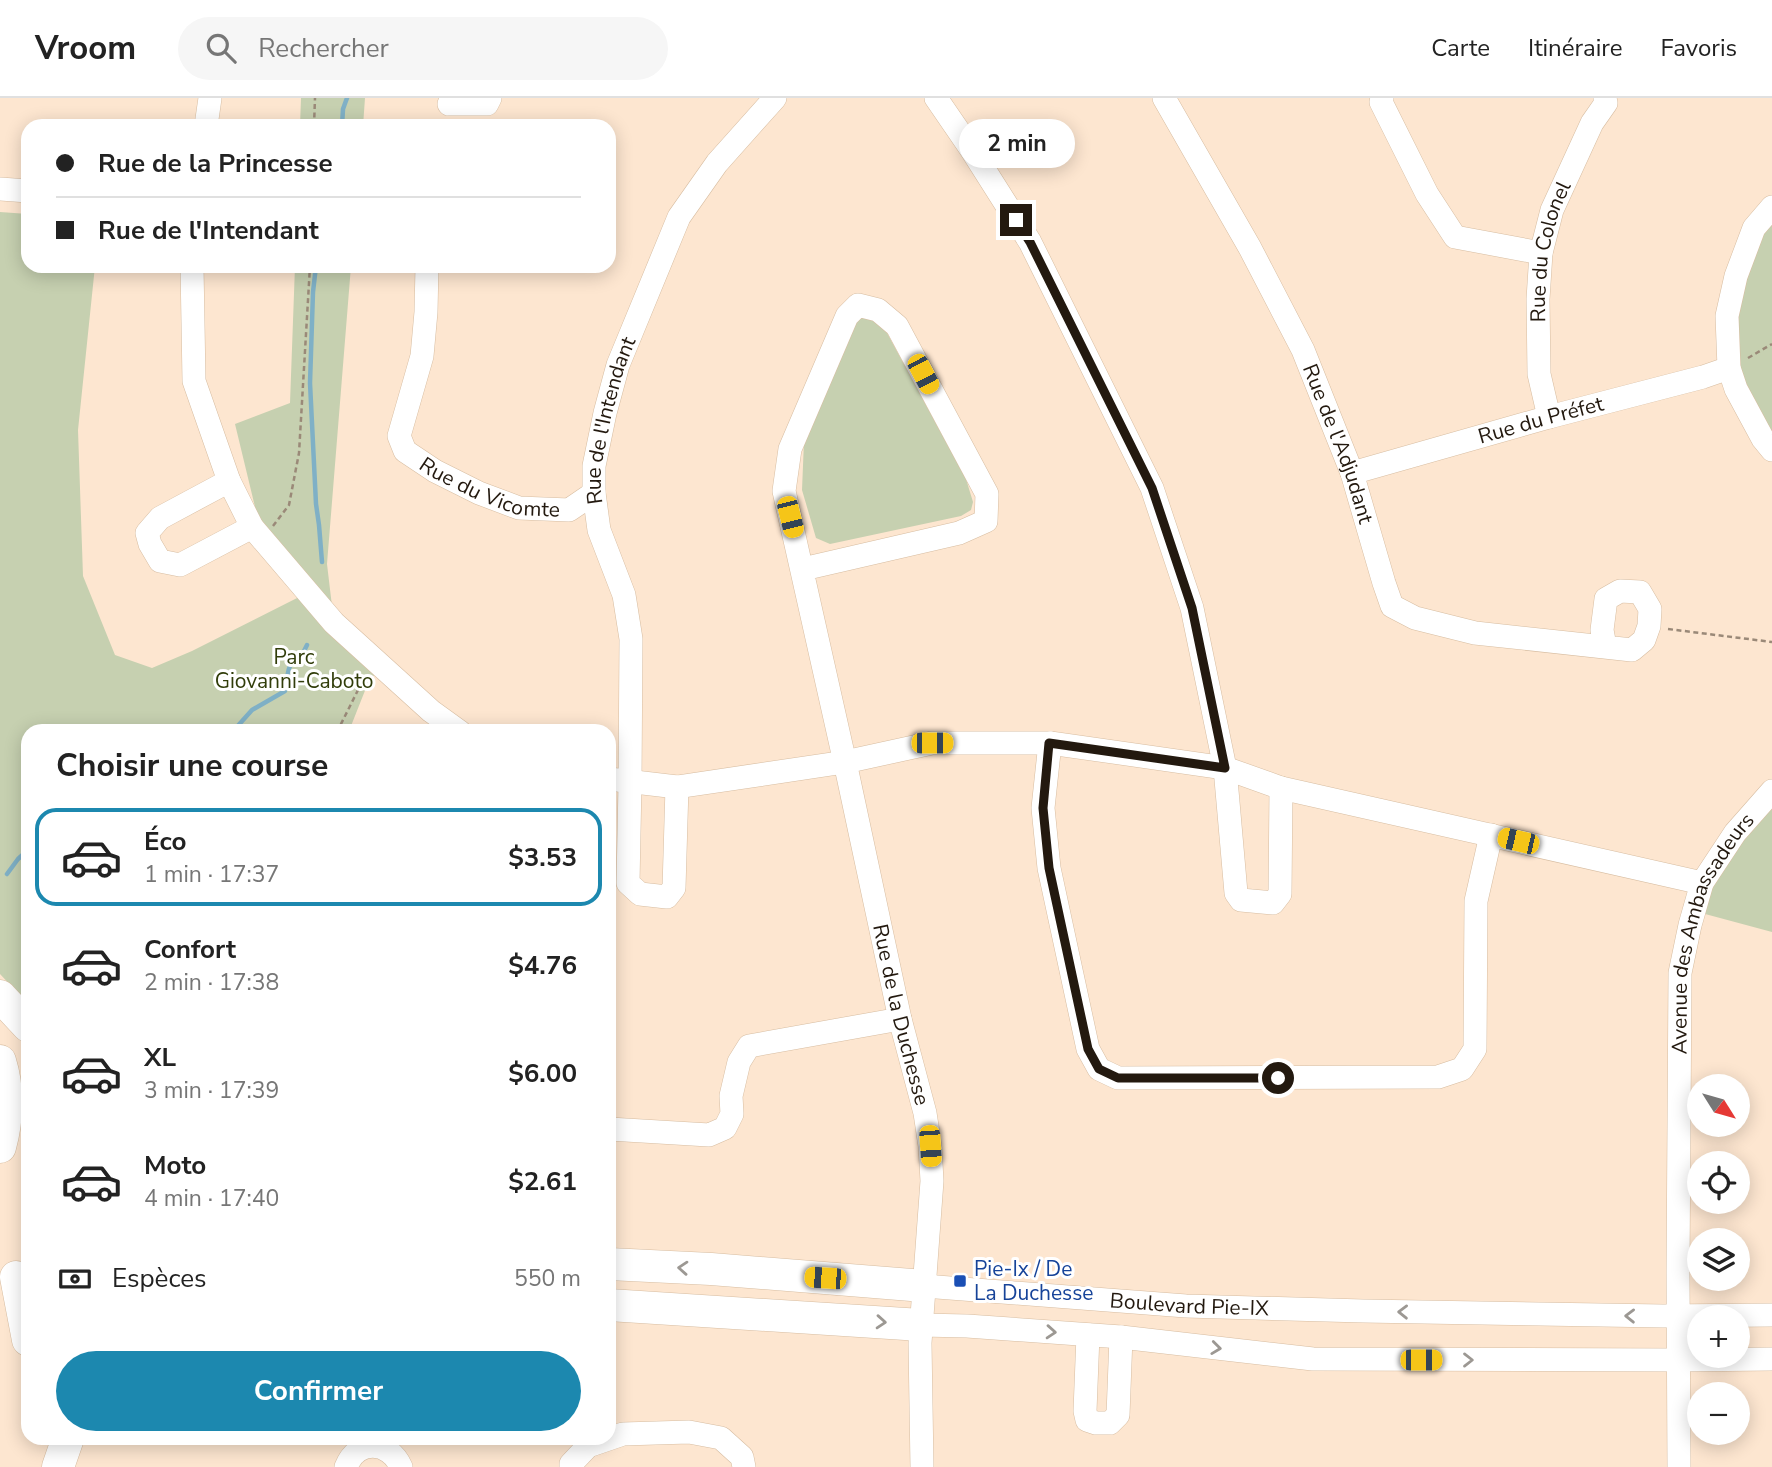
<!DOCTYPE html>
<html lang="fr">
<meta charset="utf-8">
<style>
:root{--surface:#fff;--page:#f6f6f6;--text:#222;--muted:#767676;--line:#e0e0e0;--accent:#1c88af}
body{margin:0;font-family:"Nunito Sans",sans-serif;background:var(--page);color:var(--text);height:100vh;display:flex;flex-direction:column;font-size:26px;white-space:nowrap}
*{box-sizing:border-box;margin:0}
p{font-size:23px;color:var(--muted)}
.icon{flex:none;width:38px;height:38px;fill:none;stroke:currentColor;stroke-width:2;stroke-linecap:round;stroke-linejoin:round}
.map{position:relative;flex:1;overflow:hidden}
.drawer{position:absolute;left:21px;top:626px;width:595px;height:721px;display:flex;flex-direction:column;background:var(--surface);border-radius:21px;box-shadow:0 4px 18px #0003}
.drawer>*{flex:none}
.top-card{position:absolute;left:21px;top:21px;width:595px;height:154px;border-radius:21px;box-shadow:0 4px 18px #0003;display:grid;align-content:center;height:154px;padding:0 35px;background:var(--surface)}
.needle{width:46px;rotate:127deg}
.buttons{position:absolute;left:1687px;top:976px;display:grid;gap:14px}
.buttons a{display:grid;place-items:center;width:63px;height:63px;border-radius:50%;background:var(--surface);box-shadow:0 4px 18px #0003;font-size:35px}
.end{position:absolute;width:32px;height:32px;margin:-16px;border:9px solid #23190f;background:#fff;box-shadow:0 0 0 4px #fff}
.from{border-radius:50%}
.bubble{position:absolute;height:49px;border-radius:24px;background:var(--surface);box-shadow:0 4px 18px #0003;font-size:23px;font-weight:700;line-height:49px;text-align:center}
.car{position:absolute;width:21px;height:42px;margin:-21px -10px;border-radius:9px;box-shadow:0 0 5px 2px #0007;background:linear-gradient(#f5c518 24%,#345 0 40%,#f5c518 0 76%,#345 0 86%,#f5c518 0)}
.top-card b{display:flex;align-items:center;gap:24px;height:66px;font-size:26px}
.top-card b+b{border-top:2px solid var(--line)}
.top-card i{width:18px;height:18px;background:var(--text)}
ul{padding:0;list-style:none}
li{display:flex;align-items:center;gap:21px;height:98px;margin:0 14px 10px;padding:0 21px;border:4px solid transparent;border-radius:21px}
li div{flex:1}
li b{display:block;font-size:26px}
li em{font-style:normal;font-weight:700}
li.on{border-color:var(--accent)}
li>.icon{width:63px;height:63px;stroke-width:1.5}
h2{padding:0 35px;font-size:32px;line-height:84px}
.pay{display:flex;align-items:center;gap:18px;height:77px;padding:0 35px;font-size:26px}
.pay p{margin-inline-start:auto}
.primary-button{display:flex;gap:14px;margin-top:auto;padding:14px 35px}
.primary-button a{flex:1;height:80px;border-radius:42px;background:var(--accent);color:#fff;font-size:28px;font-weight:700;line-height:80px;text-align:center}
header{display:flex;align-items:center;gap:42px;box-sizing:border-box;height:98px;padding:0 35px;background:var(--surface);border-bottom:2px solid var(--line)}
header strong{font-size:33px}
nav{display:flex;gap:38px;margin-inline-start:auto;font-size:24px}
.search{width:490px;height:63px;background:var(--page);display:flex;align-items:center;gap:18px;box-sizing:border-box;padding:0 24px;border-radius:38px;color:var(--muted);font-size:26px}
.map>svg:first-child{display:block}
.green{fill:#c6d0b0}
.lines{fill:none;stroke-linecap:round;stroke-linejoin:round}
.stream{stroke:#7fb0c6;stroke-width:4.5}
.minor-casing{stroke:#d7bda1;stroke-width:24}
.highway-casing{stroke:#d7bda1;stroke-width:33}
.path{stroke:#9a8978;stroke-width:2.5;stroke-dasharray:5 3.5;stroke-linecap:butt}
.minor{stroke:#fff;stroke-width:23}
.highway{stroke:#fff;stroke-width:32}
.oneway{stroke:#9c9893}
.route{stroke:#23190f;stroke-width:9}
.transit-dot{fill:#1a4fb4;stroke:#fff;stroke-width:2.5}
.labels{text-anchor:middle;stroke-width:6;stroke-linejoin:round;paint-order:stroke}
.street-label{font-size:21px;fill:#23190f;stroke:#fff}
.park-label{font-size:21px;fill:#313d0a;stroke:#fff}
.transit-label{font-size:21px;fill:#164399;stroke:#fff;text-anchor:start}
</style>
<header>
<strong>Vroom</strong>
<div class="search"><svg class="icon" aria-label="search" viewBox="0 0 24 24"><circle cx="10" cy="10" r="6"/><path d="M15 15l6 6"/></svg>Rechercher</div>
<nav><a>Carte</a><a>Itinéraire</a><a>Favoris</a></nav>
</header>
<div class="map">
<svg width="1772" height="1369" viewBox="0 0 1772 1369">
<rect width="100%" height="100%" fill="#fde6d0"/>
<path class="green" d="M301,0H365L363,28H300Z
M1772,109V352L1736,291L1727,218Z
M0,114L28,116V168H95L78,332L83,478L115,557L152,570L192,553L307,495L263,442L235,326L290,305L295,168H351L327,466L334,525L381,568L368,585L349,633L28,634V906L0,876Z
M873,218L886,233L966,381L973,404L971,412L961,418L830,446L816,440L802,392L804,343L852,219Z
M1772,693V834L1694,813Z"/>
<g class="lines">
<path class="stream" d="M342,28L343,11L347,0
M316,168L313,194L310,285L316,406L319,427L322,464
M235,634V631L252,612L285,593C288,581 286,570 295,560L302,557L307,547
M7,776L18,761L28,752"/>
<defs>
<g id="minor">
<path d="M936,0L973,54L1030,144L1152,390L1192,510L1225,670L1236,795L1241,802L1273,805L1280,796L1281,690"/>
<path id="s1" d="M1164,0L1250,150L1303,252L1352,375L1384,485L1392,508L1415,520L1475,535L1632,552L1644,542L1649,528L1650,511L1640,494L1620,493L1606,501L1602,532L1605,548"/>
<path d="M1382,0L1381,4L1427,96L1455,139L1541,155"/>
<path d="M449,6H487L490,0"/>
<path d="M206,28L210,0"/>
<path d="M0,91L28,93"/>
<path d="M1772,109L1754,130L1736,178L1727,218L1729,270L1736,291L1763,341L1772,352"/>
<path d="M192,168L194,283L229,383L252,429L334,525L431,613L460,634"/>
<path id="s2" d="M427,168L426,214L422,258L399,338L405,353L435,373L479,395L519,410L569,412L594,395"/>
<path id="s3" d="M1549,319L1539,276L1538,201L1541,155L1552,112L1592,25L1606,5L1605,0"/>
<path id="s4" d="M1352,375L1549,319L1703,279L1729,270"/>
<path d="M229,383L160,420L147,435L150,446L160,463L180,467L252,429"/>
<path id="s5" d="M803,471L959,435L986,423L987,396L897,228L878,212L858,207L847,218L790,351L784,393L848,678L900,921L925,1015L930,1048L932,1083L920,1245L922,1369"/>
<path d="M1050,645L1043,710L1049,770L1088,951L1099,971L1118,980L1438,979L1462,971L1475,951L1476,803L1491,737"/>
<path d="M609,681L677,689L845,664L932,645H1050L1225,670L1281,690L1702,785"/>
<path id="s6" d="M677,689L674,790L667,799L640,796L628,785L630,685L631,541L624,497L599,432L594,395V368L605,315L618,267L679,119L717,65L775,0"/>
<path d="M609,1031L709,1037L725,1030L732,1016L731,998L739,964L749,948L900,921"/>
<path id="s7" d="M924,1188L1186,1208L1363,1213L1663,1218L1772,1217"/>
<path d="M921,1227L967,1228L1121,1239L1313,1261L1679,1262L1772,1261"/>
<path d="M1088,1237L1085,1313L1087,1322L1096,1325H1110L1118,1317L1121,1239"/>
<path d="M346,1369C357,1341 389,1342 401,1369"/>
<path d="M571,1369V1366L588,1348L623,1336L689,1334L721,1340L742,1359L744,1369"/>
<path id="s8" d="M1679,1369L1678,1175L1680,875L1690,827L1702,785L1735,735L1772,693"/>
</g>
<path id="highway" d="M0,898L28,928
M0,963C9,992 8,1020 0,1049
M609,1166L711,1171L924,1188
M16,1179L28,1242
M609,1207L921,1227
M58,1369L68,1340"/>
</defs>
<use href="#minor" class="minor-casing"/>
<use href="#highway" class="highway-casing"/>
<path class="path" d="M314,28L315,0
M1748,260L1772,246
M273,428L289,407L299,355L310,168
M1668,531L1772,544
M337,634L364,580"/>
<use href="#minor" class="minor"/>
<use href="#highway" class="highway"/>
</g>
<defs><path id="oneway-chevron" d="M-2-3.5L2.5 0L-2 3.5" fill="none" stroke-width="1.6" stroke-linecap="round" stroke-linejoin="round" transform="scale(1.75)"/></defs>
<g class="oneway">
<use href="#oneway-chevron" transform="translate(683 1170) rotate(-176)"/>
<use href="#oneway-chevron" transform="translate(1403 1214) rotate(-179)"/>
<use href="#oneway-chevron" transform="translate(1630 1218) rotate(-179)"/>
<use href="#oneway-chevron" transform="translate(881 1224) rotate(4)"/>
<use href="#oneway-chevron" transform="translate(1051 1234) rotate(4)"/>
<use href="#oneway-chevron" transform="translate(1216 1250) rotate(7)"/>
<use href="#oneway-chevron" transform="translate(1468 1262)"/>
</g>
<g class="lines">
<path class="route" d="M1016,122L1030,144L1152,390L1192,510L1225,670L1049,645L1043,710L1049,770L1088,951L1099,971L1118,980H1278"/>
</g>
<rect class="transit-dot" x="953" y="1176" width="14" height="14" rx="3.5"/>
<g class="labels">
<g class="street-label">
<text dy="7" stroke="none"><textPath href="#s3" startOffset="168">Rue du Colonel</textPath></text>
<text dy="7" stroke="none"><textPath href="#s4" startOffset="196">Rue du Préfet</textPath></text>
<text dy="7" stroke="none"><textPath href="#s6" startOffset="626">Rue de l'Intendant</textPath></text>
<text dy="7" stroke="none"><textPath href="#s1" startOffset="388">Rue de l'Adjudant</textPath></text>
<text dy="7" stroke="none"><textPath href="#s2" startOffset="284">Rue du Vicomte</textPath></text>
<text dy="7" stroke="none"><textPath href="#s8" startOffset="541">Avenue des Ambassadeurs</textPath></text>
<text dy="7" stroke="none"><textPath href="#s5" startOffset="1192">Rue de la Duchesse</textPath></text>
<text dy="7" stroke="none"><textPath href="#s7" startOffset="266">Boulevard Pie-IX</textPath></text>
</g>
<g class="park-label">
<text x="294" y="566">Parc<tspan x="294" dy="24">Giovanni-Caboto</tspan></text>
</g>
<g class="transit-label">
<text x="974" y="1178">Pie-Ix / De<tspan x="974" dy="24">La Duchesse</tspan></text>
</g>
</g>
</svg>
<div class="buttons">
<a><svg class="needle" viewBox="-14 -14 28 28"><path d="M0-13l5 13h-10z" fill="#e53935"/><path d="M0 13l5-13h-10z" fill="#767676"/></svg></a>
<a><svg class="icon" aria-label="locate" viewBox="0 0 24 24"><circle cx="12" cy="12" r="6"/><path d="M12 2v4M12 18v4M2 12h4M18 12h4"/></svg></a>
<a><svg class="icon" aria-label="layers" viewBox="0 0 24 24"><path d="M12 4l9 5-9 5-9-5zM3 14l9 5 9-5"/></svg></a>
<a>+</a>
<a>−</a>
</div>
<i class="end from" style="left:1278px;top:980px"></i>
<i class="end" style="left:1016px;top:122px"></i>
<div class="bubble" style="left:959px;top:21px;width:116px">2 min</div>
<i class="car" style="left:923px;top:276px;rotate:152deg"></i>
<i class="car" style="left:790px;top:419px;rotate:166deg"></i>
<i class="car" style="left:932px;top:645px;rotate:90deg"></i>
<i class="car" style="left:1518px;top:743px;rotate:283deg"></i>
<i class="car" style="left:930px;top:1048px;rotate:176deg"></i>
<i class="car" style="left:825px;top:1180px;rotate:274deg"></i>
<i class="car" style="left:1421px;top:1262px;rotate:90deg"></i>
<div class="top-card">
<b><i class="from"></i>Rue de la Princesse</b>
<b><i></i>Rue de l'Intendant</b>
</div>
<section class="drawer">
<h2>Choisir une course</h2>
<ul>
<li class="on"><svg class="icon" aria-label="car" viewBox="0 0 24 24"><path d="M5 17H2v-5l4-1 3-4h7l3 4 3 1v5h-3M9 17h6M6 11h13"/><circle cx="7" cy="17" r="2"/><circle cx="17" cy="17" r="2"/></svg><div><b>Éco</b><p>1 min · 17:37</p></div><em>$3.53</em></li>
<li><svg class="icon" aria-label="car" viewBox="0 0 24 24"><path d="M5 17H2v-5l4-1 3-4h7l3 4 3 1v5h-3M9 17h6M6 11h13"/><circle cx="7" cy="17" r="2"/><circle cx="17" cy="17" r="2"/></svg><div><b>Confort</b><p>2 min · 17:38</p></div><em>$4.76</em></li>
<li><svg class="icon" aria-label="car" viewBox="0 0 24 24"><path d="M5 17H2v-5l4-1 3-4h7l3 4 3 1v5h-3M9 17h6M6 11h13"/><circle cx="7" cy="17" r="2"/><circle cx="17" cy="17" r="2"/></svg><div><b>XL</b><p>3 min · 17:39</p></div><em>$6.00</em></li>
<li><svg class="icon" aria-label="car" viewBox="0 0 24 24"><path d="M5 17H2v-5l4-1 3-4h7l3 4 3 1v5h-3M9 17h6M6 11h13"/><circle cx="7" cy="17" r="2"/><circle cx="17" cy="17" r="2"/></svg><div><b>Moto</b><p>4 min · 17:40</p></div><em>$2.61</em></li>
</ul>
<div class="pay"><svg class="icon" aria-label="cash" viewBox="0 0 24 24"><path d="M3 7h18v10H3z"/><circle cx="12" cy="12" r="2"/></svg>Espèces<p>550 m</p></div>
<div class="primary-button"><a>Confirmer</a></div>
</section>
</div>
